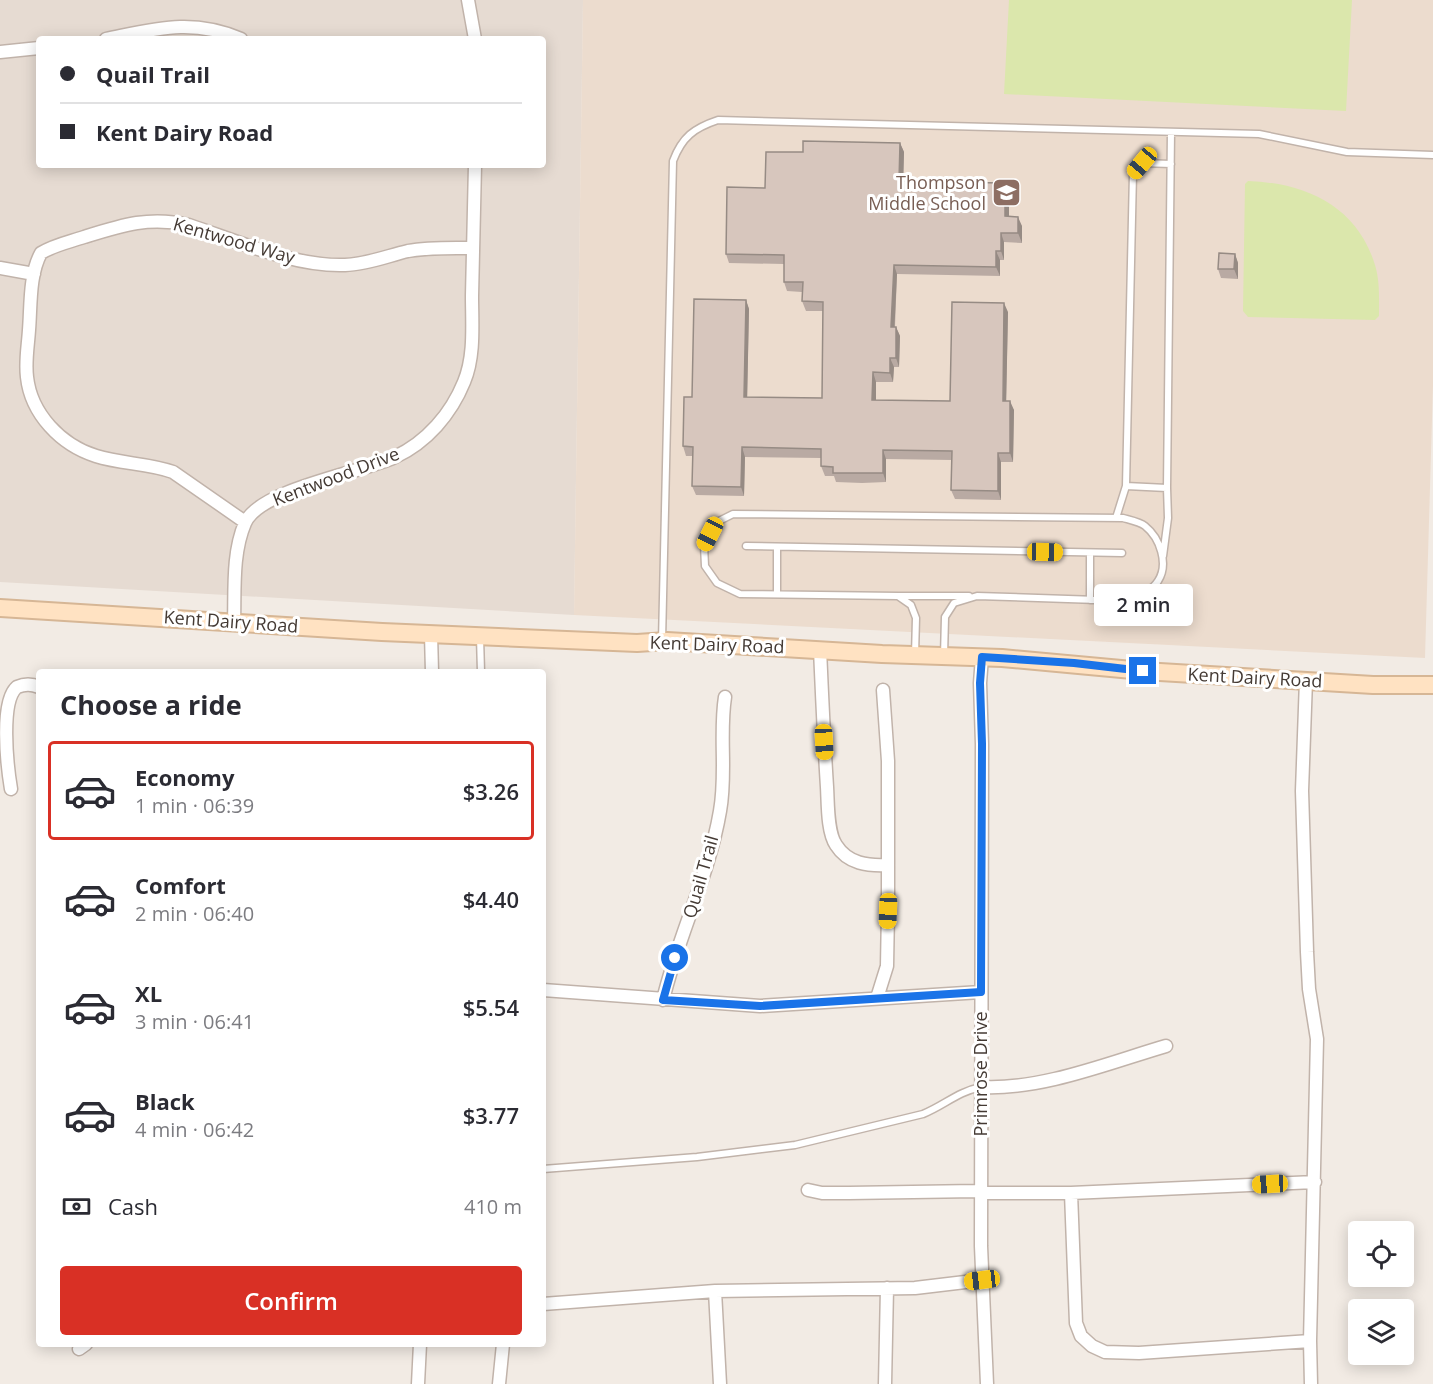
<!DOCTYPE html>
<meta charset="utf-8">
<style>
:root{--surface:#fff;--page:#f2f2f3;--text:#2b2b33;--muted:#7c7c81;--line:#e1e1e2;--accent:#d93025}
body{margin:0;font-family:"Open Sans",sans-serif;background:var(--page);color:var(--text);height:100vh;display:flex;flex-direction:column;font-size:22px;white-space:nowrap}
*{box-sizing:border-box;margin:0}
p{font-size:20px;color:var(--muted)}
.icon{flex:none;width:33px;height:33px;fill:none;stroke:currentColor;stroke-width:2;stroke-linecap:round;stroke-linejoin:round}
.map{position:relative;flex:1;overflow:hidden}
.panel{position:absolute;left:36px;top:669px;width:510px;height:678px;display:flex;flex-direction:column;background:var(--surface);border-radius:6px;box-shadow:0 3px 15px #0003}
.panel>*{flex:none}
.banner{position:absolute;left:36px;top:36px;width:510px;height:132px;border-radius:6px;box-shadow:0 3px 15px #0003;display:grid;align-content:center;height:132px;padding:0 24px;background:var(--surface)}
.fabs{position:absolute;left:1348px;top:1221px;display:grid;gap:12px}
.fabs a{display:grid;place-items:center;width:66px;height:66px;border-radius:6px;background:var(--surface);box-shadow:0 3px 15px #0003;font-size:30px}
.end{position:absolute;width:27px;height:27px;margin:-14px;border:8px solid #1a73e8;background:#fff;box-shadow:0 0 0 3px #fff}
.from{border-radius:50%}
.bubble{position:absolute;height:42px;border-radius:6px;background:var(--surface);box-shadow:0 3px 15px #0003;font-size:20px;font-weight:600;line-height:42px;text-align:center}
.car{position:absolute;width:18px;height:36px;margin:-18px -9px;border-radius:8px;box-shadow:0 0 4px 2px #0007;background:linear-gradient(#f5c518 24%,#345 0 40%,#f5c518 0 76%,#345 0 86%,#f5c518 0)}
.banner b{display:flex;align-items:center;gap:21px;height:57px;font-size:22px}
.banner b+b{border-top:2px solid var(--line)}
.banner i{width:15px;height:15px;background:var(--text)}
ul{padding:0;list-style:none}
li{display:flex;align-items:center;gap:18px;height:99px;margin:0 12px 9px;padding:0 12px;border:3px solid transparent;border-radius:6px}
li div{flex:1}
li b{display:block;font-size:22px}
li em{font-style:normal;font-weight:600}
li.on{border-color:var(--accent)}
li>.icon{width:54px;height:54px;stroke-width:1.5}
h2{padding:0 24px;font-size:27px;line-height:72px}
.pay{display:flex;align-items:center;gap:15px;height:66px;padding:0 24px;font-size:22px}
.pay p{margin-inline-start:auto}
.button{display:flex;gap:12px;margin-top:auto;padding:12px 24px}
.button a{flex:1;height:69px;border-radius:6px;background:var(--accent);color:#fff;font-size:24px;font-weight:600;line-height:69px;text-align:center}
.map>svg:first-child{display:block}
.residential{fill:#e6dbd2;fill-rule:evenodd}
.education{fill:#ecdcce}
.green{fill:#dbe7ac}
.lines{fill:none;stroke-linecap:round;stroke-linejoin:round}
.lane-casing{stroke:#c1b3aa;stroke-width:9}
.street-casing{stroke:#c1b3aa;stroke-width:15}
.secondary-casing{stroke:#d6b695;stroke-width:20}
.lane{stroke:#fff;stroke-width:6}
.street{stroke:#fff;stroke-width:12}
.secondary{stroke:#ffe2c2;stroke-width:16}
.wall{fill:#b9aaa3}
.shaded-wall{fill:#968b84}
.building{fill:#d7c6bd;stroke:#968b84;stroke-width:1.5}
.route{stroke:#1a73e8;stroke-width:8}
.labels{text-anchor:middle;stroke-width:6;stroke-linejoin:round;paint-order:stroke}
.education-label{font-size:18px;fill:#785e54;stroke:#fff;text-anchor:end}
.street-label{font-size:18px;fill:#443a34;stroke:#fff}
</style>
<div class="map">
<svg width="1433" height="1384" viewBox="0 0 1433 1384">
<rect width="100%" height="100%" fill="#f2ebe4"/>
<path class="residential" d="M0,0H583L574,615L0,582ZM39,39H543V165H39Z"/>
<path class="education" d="M583,0H1433V385L1425,658L574,615Z"/>
<path class="green" d="M1009,0H1352L1346,111L1004,94Z
M1248,181C1306,183 1357,206 1375,265C1380,281 1379,299 1379,316L1375,320L1248,317L1243,311L1245,184Z"/>
<g class="lines">
<defs>
<path id="lane" d="M1171,164L1142,163L1133,173L1126,486L1167,488L1171,132
M1116,518L1126,486
M746,546L1122,553
M1090,553V600
M1163,556L1168,518L1167,488
M777,594V547
M898,596H969
M480,637L481,672
M662,641L673,161C682,137 694,128 718,120L1259,134L1347,152L1433,155
M915,655L916,618L911,605L898,596L740,594L717,583L705,566L704,545L715,523L733,514L1123,518C1130,520 1140,522 1145,526C1160,538 1169,564 1158,581C1151,592 1138,596 1127,601L977,596L954,603L945,617L944,656
M543,1169L697,1157L795,1145L923,1114C945,1105 957,1092 981,1087"/>
<path id="street" d="M468,0L475,39
M106,39C156,29 192,18 241,39
M0,52L39,48
M0,268L34,274
M245,522L173,472C148,463 121,464 96,456C61,445 31,414 27,377C25,361 28,346 29,330C31,306 29,275 41,253C54,245 69,242 84,237C122,225 149,216 189,225C237,241 295,267 345,265C368,264 387,256 408,251C429,247 452,248 473,248
M234,622C235,591 232,553 245,523C260,489 361,473 395,457C427,442 451,414 464,382C475,356 472,324 472,296C473,253 474,209 475,165
M431,634L432,672
M820,649C822,695 824,741 827,787C828,802 827,832 836,845C848,864 868,866 888,865
M982,657L980,683L982,744L981,1246L987,1384
M1306,680L1302,791L1307,952L1309,989L1317,1039L1310,1341L1311,1384
M11,789C7,765 0,701 17,687C24,684 32,684 39,687
M543,990L760,1006L981,992
M877,998L887,966L888,911V761L883,690
M663,1000C678,936 709,876 720,811C727,773 719,735 725,697
M982,1087C1042,1090 1108,1063 1166,1046
M808,1190L822,1193H849L976,1191L981,1193H1071L1315,1182
M1071,1193L1076,1323L1081,1336L1092,1346L1105,1352L1139,1353L1310,1341
M715,1291L720,1384
M543,1304L715,1291L915,1288L982,1280
M79,1349L86,1344
M418,1384L420,1344
M499,1384L503,1344
M885,1384L887,1288"/>
<path id="secondary" d="M0,608L382,632L637,643L667,641L882,654L1002,658L1143,671L1373,685H1433"/>
</defs>
<use href="#lane" class="lane-casing"/>
<use href="#street" class="street-casing"/>
<use href="#secondary" class="secondary-casing"/>
<use href="#lane" class="lane"/>
<use href="#street" class="street"/>
<use href="#secondary" class="secondary"/>
</g>
<path class="wall" d="M900,143L904,152L903,181L1001,183L1004,192V198L1009,207V217L1022,226V243L1004,242V260H1000V276L897,274L895,327H896L900,336L899,367H894L893,382H876V400L950,401L1008,312L1006,401L1014,410L1013,462H1001V500L955,499L951,490L952,460L886,459V482L862,483L836,482L834,476H825L821,466V458L745,457L744,496L696,495L692,486L693,456H686L683,446L692,397L746,300L749,309L747,397L822,398L823,311H806L802,301V292L787,291L784,282V264L729,263L726,254L765,188L803,152Z
M1235,254L1238,263V279L1221,278L1218,269Z"/>
<path class="shaded-wall" d="M900,143L904,152L903,190L899,181Z
M1001,183L1004,192V207L1000,197Z
M1005,198L1009,207V226L1005,216Z
M1018,217L1022,226V243L1018,233Z
M1001,233L1004,242V260L1001,251Z
M996,251L1000,260V276L996,267Z
M1235,254L1238,263V279L1234,269Z
M894,265L897,274L894,336L891,327Z
M746,300L749,309L747,406L744,397Z
M1004,303L1008,312L1006,410L1003,401Z
M896,327L900,336L899,367L896,358Z
M890,358L894,367L893,382L890,373Z
M873,372L876,382V409L872,400Z
M1010,401L1014,410L1013,462L1010,453Z
M742,447L745,457L744,496L741,487Z
M883,450L886,459V482L883,473Z
M998,453L1001,462V500L998,491Z"/>
<path class="building" d="M803,141L900,143L899,181L1001,183L1000,197L1005,198V216L1018,217V233H1001V251H996V267L894,265L891,327H896V358H890V373L873,372L872,400L950,401L952,302L1004,303L1003,401H1010V453H998V491L951,490L952,451L883,450V473H833V467L821,466V449L742,447L741,487L692,486L693,447L683,446L684,397H692L694,299L746,300L744,397L822,398L823,302L802,301L803,282H784V255L726,254L727,187L765,188L766,152H803Z
M1219,253L1235,254L1234,269H1218Z"/>
<g class="lines">
<path class="route" d="M675,958L663,1000L760,1006L981,992L982,744L980,683L982,657L1074,663L1143,671"/>
</g>
<defs>
<symbol id="school-square" viewBox="-11 -11 22 22"><rect x="-9" y="-9" width="18" height="18" rx="4" fill="#8d6e63" stroke="#fff"/><path d="M0-5L7-2L0 1L-7-2ZM-4 1L0 2.5L4 1V4Q0 6-4 4Z" fill="#fff"/></symbol>
</defs>
<g fill-rule="evenodd">
<use href="#school-square" x="990" y="176" width="33" height="33"/>
</g>
<g class="labels">
<g class="education-label">
<text x="986" y="189">Thompson<tspan x="986" dy="21">Middle School</tspan></text>
</g>
<g class="street-label">
<text transform="translate(234 241) rotate(16)" y="6">Kentwood Way</text>
<text transform="translate(336 477) rotate(-21)" y="6">Kentwood Drive</text>
<text transform="translate(231 622) rotate(4)" y="6">Kent Dairy Road</text>
<text transform="translate(717 645) rotate(2)" y="6">Kent Dairy Road</text>
<text transform="translate(1255 678) rotate(3)" y="6">Kent Dairy Road</text>
<text transform="translate(701 877) rotate(-74)" y="6">Quail Trail</text>
<text transform="translate(981 1074) rotate(-90)" y="6">Primrose Drive</text>
</g>
</g>
</svg>
<div class="fabs">
<a><svg class="icon" aria-label="locate" viewBox="0 0 24 24"><circle cx="12" cy="12" r="6"/><path d="M12 2v4M12 18v4M2 12h4M18 12h4"/></svg></a>
<a><svg class="icon" aria-label="layers" viewBox="0 0 24 24"><path d="M12 4l9 5-9 5-9-5zM3 14l9 5 9-5"/></svg></a>
</div>
<i class="end from" style="left:675px;top:958px"></i>
<i class="end" style="left:1143px;top:671px"></i>
<div class="bubble" style="left:1094px;top:584px;width:99px">2 min</div>
<i class="car" style="left:1142px;top:163px;rotate:220deg"></i>
<i class="car" style="left:710px;top:534px;rotate:207deg"></i>
<i class="car" style="left:1045px;top:552px;rotate:91deg"></i>
<i class="car" style="left:824px;top:742px;rotate:177deg"></i>
<i class="car" style="left:888px;top:911px;rotate:182deg"></i>
<i class="car" style="left:1270px;top:1184px;rotate:267deg"></i>
<i class="car" style="left:982px;top:1280px;rotate:263deg"></i>
<div class="banner">
<b><i class="from"></i>Quail Trail</b>
<b><i></i>Kent Dairy Road</b>
</div>
<section class="panel">
<h2>Choose a ride</h2>
<ul>
<li class="on"><svg class="icon" aria-label="car" viewBox="0 0 24 24"><path d="M5 17H2v-5l4-1 3-4h7l3 4 3 1v5h-3M9 17h6M6 11h13"/><circle cx="7" cy="17" r="2"/><circle cx="17" cy="17" r="2"/></svg><div><b>Economy</b><p>1 min · 06:39</p></div><em>$3.26</em></li>
<li><svg class="icon" aria-label="car" viewBox="0 0 24 24"><path d="M5 17H2v-5l4-1 3-4h7l3 4 3 1v5h-3M9 17h6M6 11h13"/><circle cx="7" cy="17" r="2"/><circle cx="17" cy="17" r="2"/></svg><div><b>Comfort</b><p>2 min · 06:40</p></div><em>$4.40</em></li>
<li><svg class="icon" aria-label="car" viewBox="0 0 24 24"><path d="M5 17H2v-5l4-1 3-4h7l3 4 3 1v5h-3M9 17h6M6 11h13"/><circle cx="7" cy="17" r="2"/><circle cx="17" cy="17" r="2"/></svg><div><b>XL</b><p>3 min · 06:41</p></div><em>$5.54</em></li>
<li><svg class="icon" aria-label="car" viewBox="0 0 24 24"><path d="M5 17H2v-5l4-1 3-4h7l3 4 3 1v5h-3M9 17h6M6 11h13"/><circle cx="7" cy="17" r="2"/><circle cx="17" cy="17" r="2"/></svg><div><b>Black</b><p>4 min · 06:42</p></div><em>$3.77</em></li>
</ul>
<div class="pay"><svg class="icon" aria-label="cash" viewBox="0 0 24 24"><path d="M3 7h18v10H3z"/><circle cx="12" cy="12" r="2"/></svg>Cash<p>410 m</p></div>
<div class="button"><a>Confirm</a></div>
</section>
</div>
